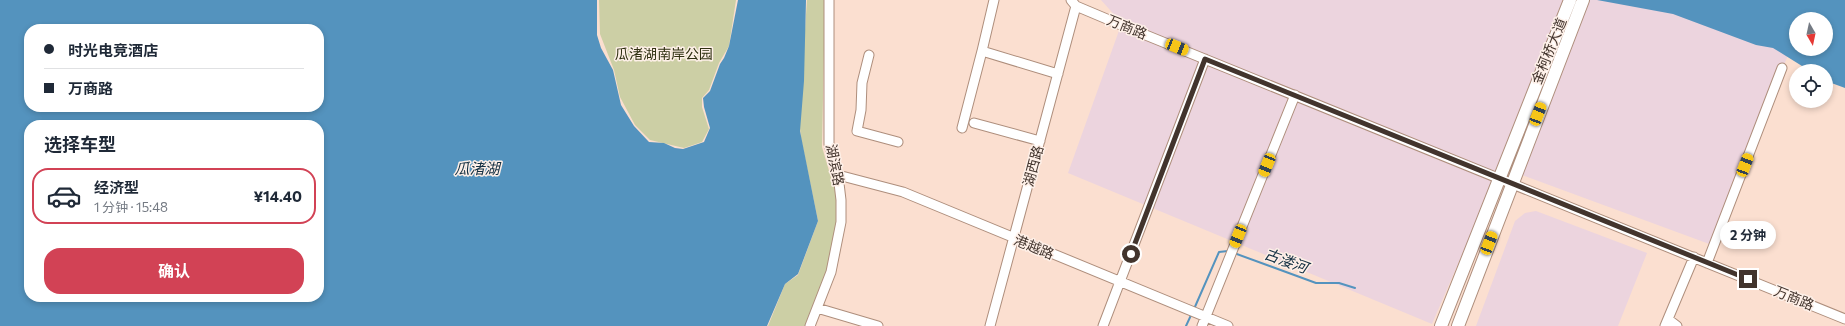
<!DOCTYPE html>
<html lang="zh">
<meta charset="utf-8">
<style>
:root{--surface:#fff;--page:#f6f6f7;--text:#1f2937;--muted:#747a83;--line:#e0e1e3;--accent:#d24255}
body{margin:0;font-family:Commissioner,"Noto Sans SC",sans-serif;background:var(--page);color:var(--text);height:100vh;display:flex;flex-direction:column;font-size:15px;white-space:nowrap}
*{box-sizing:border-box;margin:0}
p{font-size:13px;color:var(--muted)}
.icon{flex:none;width:22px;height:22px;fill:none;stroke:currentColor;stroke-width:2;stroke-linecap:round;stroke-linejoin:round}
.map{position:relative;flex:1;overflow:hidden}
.drawer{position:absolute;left:24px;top:120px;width:300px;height:182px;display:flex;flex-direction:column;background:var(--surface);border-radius:16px;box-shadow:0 2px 6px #0003}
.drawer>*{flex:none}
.top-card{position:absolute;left:24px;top:24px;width:300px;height:88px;border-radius:16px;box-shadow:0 2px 6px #0003;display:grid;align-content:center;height:88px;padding:0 20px;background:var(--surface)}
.needle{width:26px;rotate:171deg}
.controls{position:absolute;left:1789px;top:12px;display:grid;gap:8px}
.controls a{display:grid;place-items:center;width:44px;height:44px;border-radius:50%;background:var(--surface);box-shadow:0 2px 6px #0003;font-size:20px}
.end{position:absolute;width:18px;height:18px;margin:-9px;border:5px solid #42342d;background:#fff;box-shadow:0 0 0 2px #fff}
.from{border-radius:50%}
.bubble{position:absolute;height:28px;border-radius:14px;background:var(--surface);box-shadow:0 2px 6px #0003;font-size:13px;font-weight:700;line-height:28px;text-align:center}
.car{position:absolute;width:12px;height:24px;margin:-12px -6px;border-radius:5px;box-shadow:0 0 3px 1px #0007;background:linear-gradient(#f5c518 24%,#345 0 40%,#f5c518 0 76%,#345 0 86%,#f5c518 0)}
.top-card b{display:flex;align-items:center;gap:14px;height:38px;font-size:15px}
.top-card b+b{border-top:1px solid var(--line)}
.top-card i{width:10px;height:10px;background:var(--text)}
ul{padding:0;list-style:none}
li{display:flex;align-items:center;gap:12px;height:56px;margin:0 8px 6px;padding:0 12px;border:2px solid transparent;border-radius:16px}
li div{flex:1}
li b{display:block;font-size:15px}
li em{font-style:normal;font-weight:700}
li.selected{border-color:var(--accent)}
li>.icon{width:36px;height:36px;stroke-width:1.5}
h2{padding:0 20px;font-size:18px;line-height:48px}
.action{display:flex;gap:8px;margin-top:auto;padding:8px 20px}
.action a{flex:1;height:46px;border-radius:16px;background:var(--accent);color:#fff;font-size:16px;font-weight:700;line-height:46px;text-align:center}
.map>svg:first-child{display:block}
.commercial{fill:#ecd4de}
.green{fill:#cccfa5}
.water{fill:#5493be;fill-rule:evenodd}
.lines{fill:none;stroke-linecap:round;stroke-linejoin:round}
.stream{stroke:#5493be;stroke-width:2}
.minor-casing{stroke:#ae8e7c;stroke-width:11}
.major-casing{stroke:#ae8e7c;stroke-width:14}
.minor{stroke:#fff;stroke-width:9}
.major{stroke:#fff;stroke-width:12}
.route{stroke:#42342d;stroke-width:5}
.labels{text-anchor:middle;stroke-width:3;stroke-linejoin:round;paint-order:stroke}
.street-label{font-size:14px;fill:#42342d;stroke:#fef0e8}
.park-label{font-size:14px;fill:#2f3011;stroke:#fef0e8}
.water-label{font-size:15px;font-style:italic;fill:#132f42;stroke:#fef0e8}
</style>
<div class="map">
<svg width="1845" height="326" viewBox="0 0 1845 326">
<rect width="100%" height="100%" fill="#fbdfd0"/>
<path class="commercial" d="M1101,0H1809L1796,19V35L1712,245L1500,167L1432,324L1068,173L1121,25L1119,20Z
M1536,211L1647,253L1618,326H1476L1515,221L1525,213Z"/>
<path class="green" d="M599,0H736L729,46L719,63L709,90L702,98V107L709,129L702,142L684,148L650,140L635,125L620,97L614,70L600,34Z
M807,0H825L822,147L838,201L837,231L828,271L807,326H768L785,284L798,275L818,221L801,138L799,119Z"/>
<path class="water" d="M0,0H597V35L601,48L613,70L621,105L634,126L649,142L664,143L675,148L683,149L704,142L710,128L704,107L703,98L710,91L720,64L724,58L729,46L738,0H806L804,81L800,131L818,221L798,274L785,284L767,326H0ZM29,29H319V107H29ZM29,125H319V297H29Z
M1597,0H1845V88L1826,81V71H1810L1773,48L1756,45L1673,14ZM1796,19H1826V49H1796Z"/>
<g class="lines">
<path class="stream" d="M1234,253L1316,283H1339L1355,288
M1194,309L1219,252L1228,251
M1186,326L1192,313"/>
<defs>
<path id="minor" d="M994,0L982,51L1058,74
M1071,0L1076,6L1121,25L1845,319
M869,55L862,83L861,110L857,131L898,142
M974,123L1040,141
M962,128L982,51
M838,175L903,192L1228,326
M1707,263L1782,68
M817,308L878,326
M1668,319L1677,326
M810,326L831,272L841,222V200L838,175L829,144V0
M990,326L1076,6
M1103,326L1205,59
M1202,326L1295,95
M1665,326L1694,257"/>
<path id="major" d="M1441,326L1570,0
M1458,326L1583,0"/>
</defs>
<use href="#minor" class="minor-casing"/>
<use href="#major" class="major-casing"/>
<use href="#minor" class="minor"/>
<use href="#major" class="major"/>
</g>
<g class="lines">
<path class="route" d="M1131,254L1205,59L1748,279"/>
</g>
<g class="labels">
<g class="street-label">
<text transform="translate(1127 27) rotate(22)" y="5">万商路</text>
<text transform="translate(1549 51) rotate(-68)" y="5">金柯桥大道</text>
<text transform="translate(835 165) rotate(79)" y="5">湖滨路</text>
<text transform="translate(1033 166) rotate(-75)" y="5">湖西路</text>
<text transform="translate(1034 247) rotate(22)" y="5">港越路</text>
<text transform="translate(1794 298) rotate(22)" y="5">万商路</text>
</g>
<g class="park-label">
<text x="664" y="59">瓜渚湖南岸公园</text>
</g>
<g class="water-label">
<text x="477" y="174">瓜渚湖</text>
<text transform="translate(1286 261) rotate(20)" y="5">古溇河</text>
</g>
</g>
</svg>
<div class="controls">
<a><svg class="needle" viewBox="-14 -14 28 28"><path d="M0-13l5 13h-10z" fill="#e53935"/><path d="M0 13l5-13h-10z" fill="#747a83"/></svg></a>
<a><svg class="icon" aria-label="locate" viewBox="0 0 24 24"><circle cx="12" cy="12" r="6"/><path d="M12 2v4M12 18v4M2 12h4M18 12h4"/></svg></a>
</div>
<i class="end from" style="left:1131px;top:254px"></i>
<i class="end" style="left:1748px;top:279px"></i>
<div class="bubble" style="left:1720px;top:221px;width:56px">2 分钟</div>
<i class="car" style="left:1177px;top:47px;rotate:112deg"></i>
<i class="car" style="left:1538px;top:114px;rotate:21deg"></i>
<i class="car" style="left:1267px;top:165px;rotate:202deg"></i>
<i class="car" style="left:1745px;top:165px;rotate:21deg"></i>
<i class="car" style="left:1238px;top:236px;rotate:202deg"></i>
<i class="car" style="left:1489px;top:243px;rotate:21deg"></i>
<div class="top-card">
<b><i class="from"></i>时光电竞酒店</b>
<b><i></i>万商路</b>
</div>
<section class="drawer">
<h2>选择车型</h2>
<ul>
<li class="selected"><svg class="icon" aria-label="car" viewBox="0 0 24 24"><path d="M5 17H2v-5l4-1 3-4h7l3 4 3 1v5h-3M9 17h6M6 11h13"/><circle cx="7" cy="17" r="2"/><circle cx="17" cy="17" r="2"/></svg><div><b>经济型</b><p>1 分钟 · 15:48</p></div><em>¥14.40</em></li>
</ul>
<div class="action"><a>确认</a></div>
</section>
</div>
